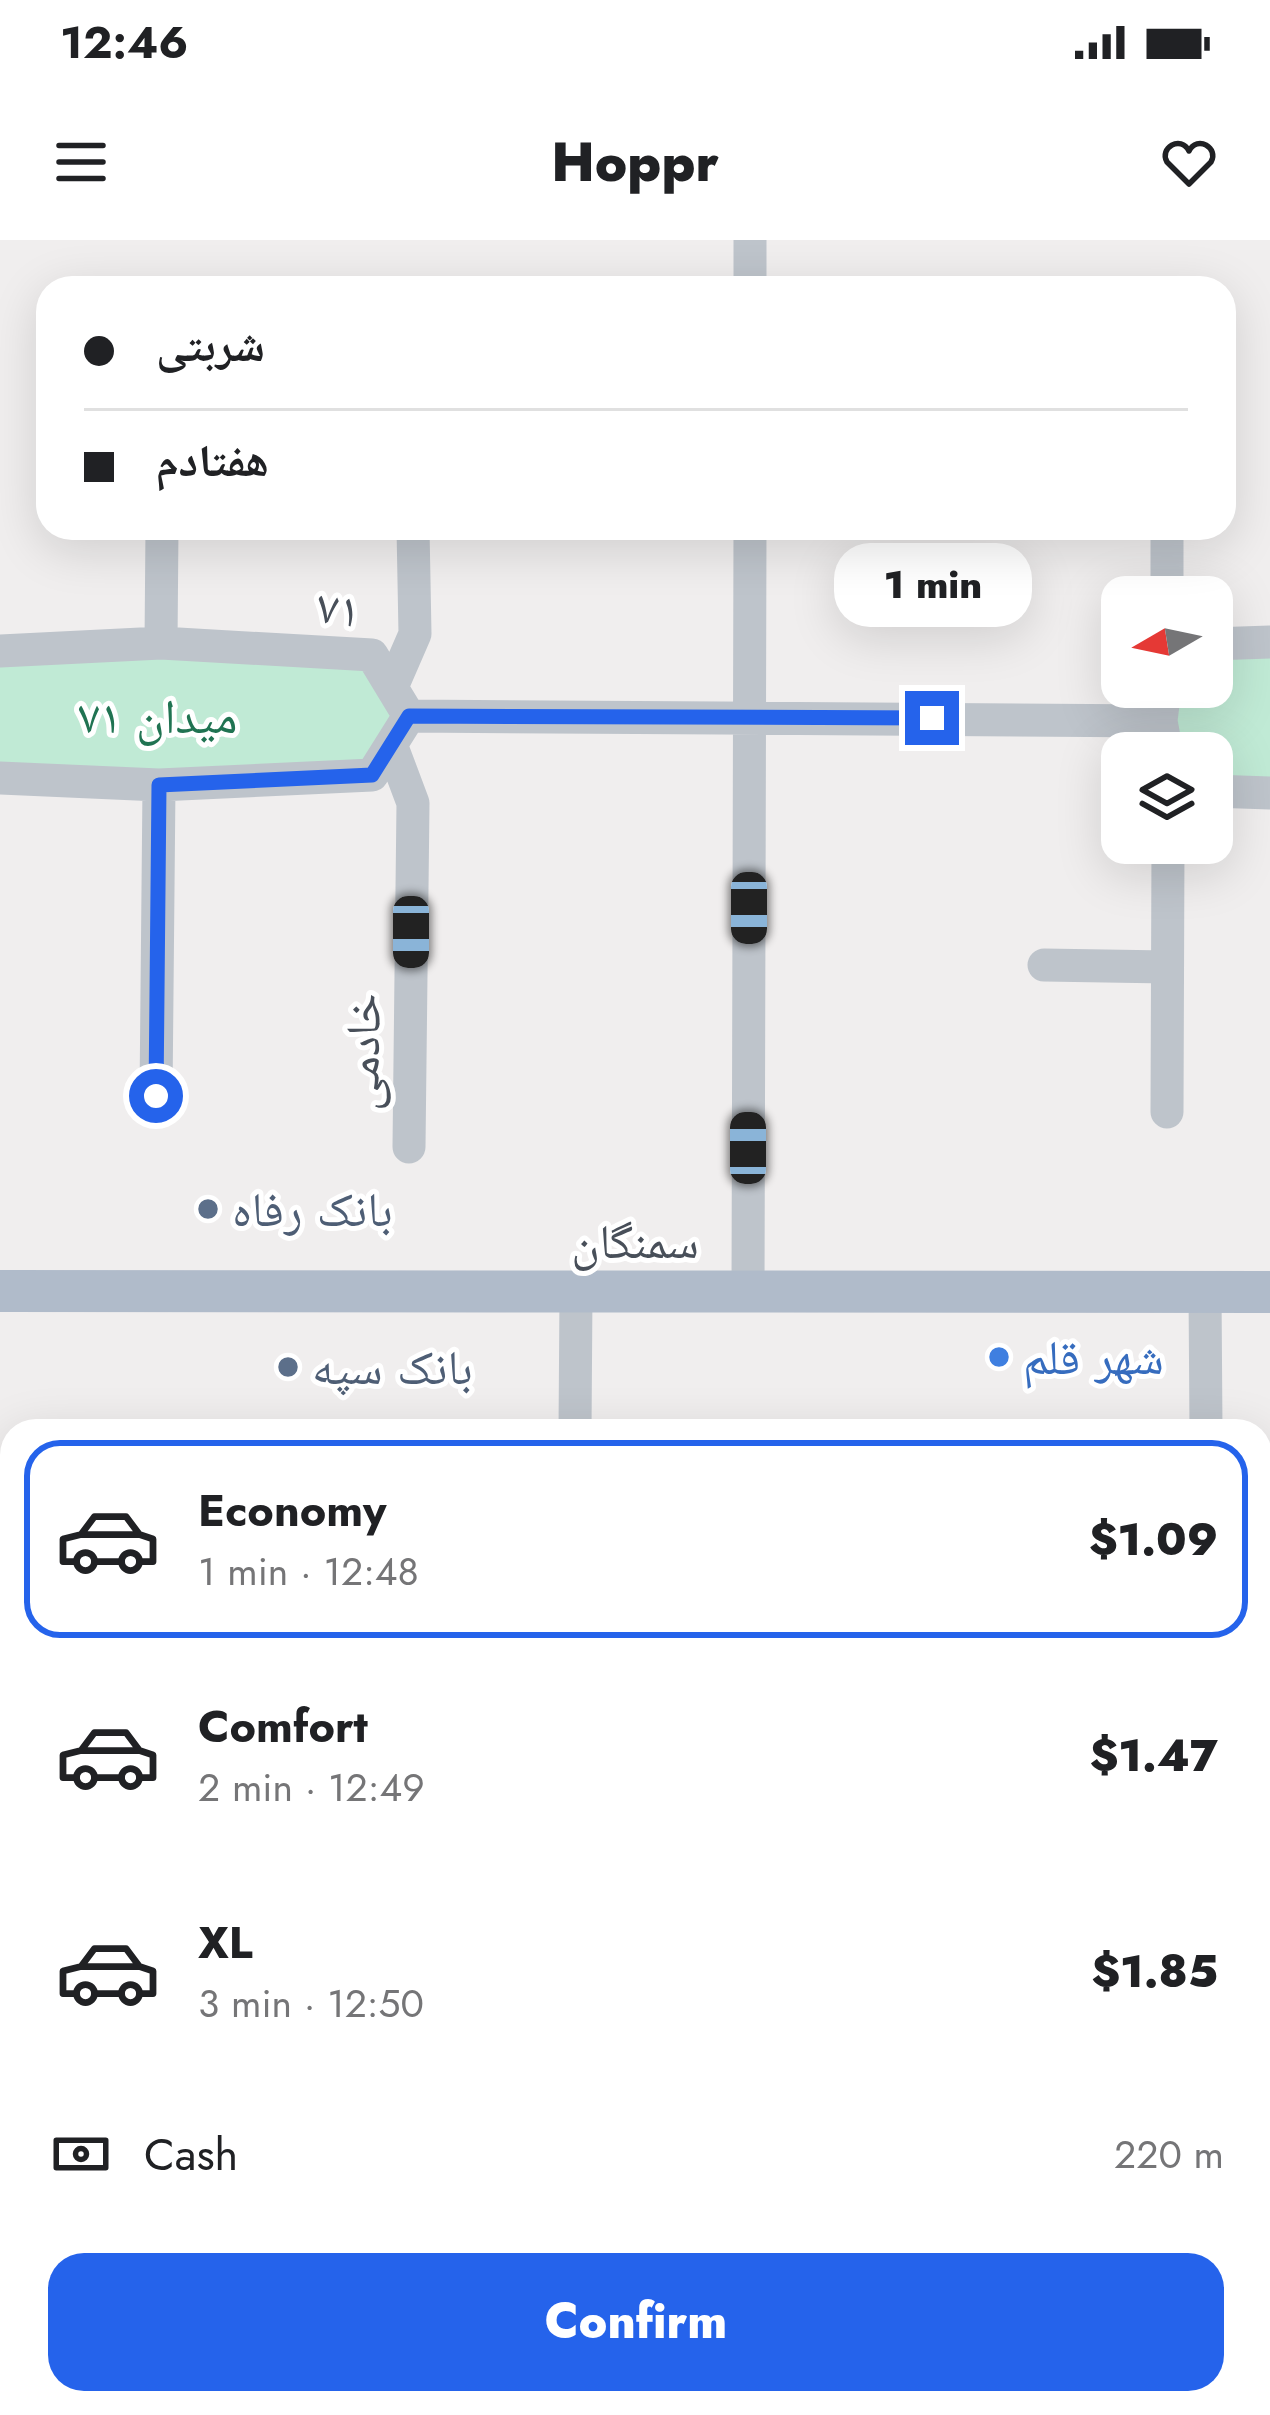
<!DOCTYPE html>
<meta charset="utf-8">
<style>
:root{--surface:#fff;--page:#f2f2f2;--text:#202124;--muted:#757577;--line:#e0e0e0;--accent:#2563eb}
body{margin:0;font-family:Jost,"Noto Naskh Arabic",sans-serif;background:var(--page);color:var(--text);height:100vh;display:flex;flex-direction:column;font-size:45px;white-space:nowrap}
*{box-sizing:border-box;margin:0}
p{font-size:39px;color:var(--muted)}
.icon{flex:none;width:66px;height:66px;fill:none;stroke:currentColor;stroke-width:2;stroke-linecap:round;stroke-linejoin:round}
.map{position:relative;flex:1;overflow:hidden}
.sheet{position:absolute;left:0px;top:1179px;width:1272px;height:996px;display:flex;flex-direction:column;background:var(--surface);border-radius:36px 36px 0 0;box-shadow:0 12px 48px #0002}
.sheet>*{flex:none}
.guide{position:absolute;left:36px;top:36px;width:1200px;height:264px;border-radius:36px;box-shadow:0 12px 48px #0002;display:grid;align-content:center;height:264px;padding:0 48px;background:var(--surface)}
.needle{width:78px;rotate:261deg}
.controls{position:absolute;left:1101px;top:336px;display:grid;gap:24px}
.controls a{display:grid;place-items:center;width:132px;height:132px;border-radius:24px;background:var(--surface);box-shadow:0 12px 48px #0002;font-size:60px}
.end{position:absolute;width:54px;height:54px;margin:-27px;border:15px solid #2563eb;background:#fff;box-shadow:0 0 0 6px #fff}
.from{border-radius:50%}
.bubble{position:absolute;height:84px;border-radius:36px;background:var(--surface);box-shadow:0 12px 48px #0002;font-size:39px;font-weight:800;line-height:84px;text-align:center}
.car{position:absolute;width:36px;height:72px;margin:-36px -18px;border-radius:15px;box-shadow:0 0 9px 3px #0007;background:linear-gradient(#222 24%,#8ab4d8 0 40%,#222 0 76%,#8ab4d8 0 86%,#222 0)}
.guide b{display:flex;align-items:center;gap:42px;height:114px;font-size:45px}
.guide b+b{border-top:3px solid var(--line)}
.guide i{width:30px;height:30px;background:var(--text)}
ul{padding:21px 0 0;list-style:none}
li{display:flex;align-items:center;gap:36px;height:198px;margin:0 24px 18px;padding:0 24px;border:6px solid transparent;border-radius:36px}
li div{flex:1}
li b{display:block;font-size:45px}
li em{font-style:normal;font-weight:800}
li.on{border-color:var(--accent)}
li>.icon{width:108px;height:108px;stroke-width:1.5}
.pay{display:flex;align-items:center;gap:30px;height:132px;padding:0 48px;font-size:45px}
.pay p{margin-inline-start:auto}
.button{display:flex;gap:24px;margin-top:auto;padding:24px 48px}
.button a{flex:1;height:138px;border-radius:36px;background:var(--accent);color:#fff;font-size:48px;font-weight:800;line-height:138px;text-align:center}
.status{display:flex;justify-content:space-between;align-items:center;height:84px;padding:0 60px;background:var(--surface);direction:ltr}
.status svg{height:33px;fill:currentColor}
header{display:flex;justify-content:space-between;align-items:center;height:156px;padding:0 48px;background:var(--surface);font-size:54px;font-weight:800}
.map>svg:first-child{display:block}
.green{fill:#c0ead5}
.lines{fill:none;stroke-linecap:round;stroke-linejoin:round}
.minor{stroke:#bec4cb;stroke-width:33}
.major{stroke:#b0bbca;stroke-width:42}
.route{stroke:#2563eb;stroke-width:15}
.service-dot{fill:#5c6f8a;stroke:#fff;stroke-width:4.5}
.shop-dot{fill:#3f7fe0;stroke:#fff;stroke-width:4.5}
.labels{text-anchor:middle;stroke-width:10;stroke-linejoin:round;paint-order:stroke}
.street-label{font-size:48px;fill:#484f59;stroke:#fff}
.park-label{font-size:48px;fill:#207352;stroke:#fff}
.service-label{font-size:48px;fill:#4e5e75;stroke:#fff;text-anchor:start}
.shop-label{font-size:48px;fill:#366cbe;stroke:#fff;text-anchor:start}
</style>
<div class="status"><b>12:46</b><svg viewBox="0 0 49 12"><path d="M0 12V9h3v3zM5 12V6h3v6zM10 12V3h3v9zM15 12V0h3v12zM26 1h20v11H26zM47 4h2v5h-2z"/></svg></div>
<header><svg class="icon" aria-label="menu" viewBox="0 0 24 24"><path d="M4 6h16M4 12h16M4 18h16"/></svg>Hoppr<svg class="icon" aria-label="heart" viewBox="0 0 24 24"><path d="M12 20l-8-8c-3-5 5-10 8-4 3-6 11-1 8 4z"/></svg></header>
<div class="map">
<svg width="1270" height="2175" viewBox="0 0 1270 2175">
<rect width="100%" height="100%" fill="#f0eeee"/>
<path class="green" d="M1270,402V553L1212,551V513H1167L1165,447H1212V404Z
M0,411L372,415L409,476L372,535L0,538Z"/>
<g class="lines">
<path class="minor" d="M750,48V0
M1167,357V288
M161,403L162,288
M1212,404L1270,402
M0,411L161,403L372,415L409,476L372,535L159,545L0,538
M392,447L415,394L413,288
M1165,447L1161,481L1167,513
M409,476L1161,481
M392,507L413,563L409,907
M1212,551L1270,553
M1044,725L1167,727
M156,856L159,545
M1167,872L1168,603
M1205,1051L1206,1191
M748,1052L750,288
M575,1191L576,1053
M1260,1226H1270
M1260,1318H1270
M0,1531H12
M1260,1542L1270,1543
M573,2175L574,2163
M1213,2175V2163"/>
<path class="major" d="M0,1051L1270,1052
M0,2007H12
M1260,2008H1270
M0,2052H12
M1260,2053H1270"/>
</g>
<g class="lines">
<path class="route" d="M156,856L159,545L372,535L409,476L932,478"/>
</g>
<g class="service-dot">
<circle cx="208" cy="969" r="12"/>
<circle cx="288" cy="1127" r="12"/>
</g>
<circle class="shop-dot" cx="999" cy="1117" r="12"/>
<g class="labels">
<g class="street-label">
<text transform="translate(339 368) rotate(7)" y="17">۷۱</text>
<text transform="translate(362 812) rotate(-89)" y="17">خادمی</text>
<text x="635" y="1018">سمنگان</text>
</g>
<g class="park-label">
<text x="158" y="493">میدان ۷۱</text>
</g>
<g class="service-label">
<text x="232" y="986">بانک رفاه</text>
<text x="312" y="1144">بانک سپه</text>
</g>
<g class="shop-label">
<text x="1023" y="1134">شهر قلم</text>
</g>
</g>
</svg>
<div class="controls">
<a><svg class="needle" viewBox="-14 -14 28 28"><path d="M0-13l5 13h-10z" fill="#e53935"/><path d="M0 13l5-13h-10z" fill="#757577"/></svg></a>
<a><svg class="icon" aria-label="layers" viewBox="0 0 24 24"><path d="M12 4l9 5-9 5-9-5zM3 14l9 5 9-5"/></svg></a>
</div>
<i class="end from" style="left:156px;top:856px"></i>
<i class="end" style="left:932px;top:478px"></i>
<div class="bubble" style="left:834px;top:303px;width:198px">1 min</div>
<i class="car" style="left:749px;top:668px;rotate:180deg"></i>
<i class="car" style="left:411px;top:692px;rotate:180deg"></i>
<i class="car" style="left:748px;top:908px;rotate:0deg"></i>
<div class="guide">
<b><i class="from"></i>شربتی</b>
<b><i></i>هفتادم</b>
</div>
<section class="sheet">
<ul>
<li class="on"><svg class="icon" aria-label="car" viewBox="0 0 24 24"><path d="M5 17H2v-5l4-1 3-4h7l3 4 3 1v5h-3M9 17h6M6 11h13"/><circle cx="7" cy="17" r="2"/><circle cx="17" cy="17" r="2"/></svg><div><b>Economy</b><p>1 min · 12:48</p></div><em>$1.09</em></li>
<li><svg class="icon" aria-label="car" viewBox="0 0 24 24"><path d="M5 17H2v-5l4-1 3-4h7l3 4 3 1v5h-3M9 17h6M6 11h13"/><circle cx="7" cy="17" r="2"/><circle cx="17" cy="17" r="2"/></svg><div><b>Comfort</b><p>2 min · 12:49</p></div><em>$1.47</em></li>
<li><svg class="icon" aria-label="car" viewBox="0 0 24 24"><path d="M5 17H2v-5l4-1 3-4h7l3 4 3 1v5h-3M9 17h6M6 11h13"/><circle cx="7" cy="17" r="2"/><circle cx="17" cy="17" r="2"/></svg><div><b>XL</b><p>3 min · 12:50</p></div><em>$1.85</em></li>
</ul>
<div class="pay"><svg class="icon" aria-label="cash" viewBox="0 0 24 24"><path d="M3 7h18v10H3z"/><circle cx="12" cy="12" r="2"/></svg>Cash<p>220 m</p></div>
<div class="button"><a>Confirm</a></div>
</section>
</div>
